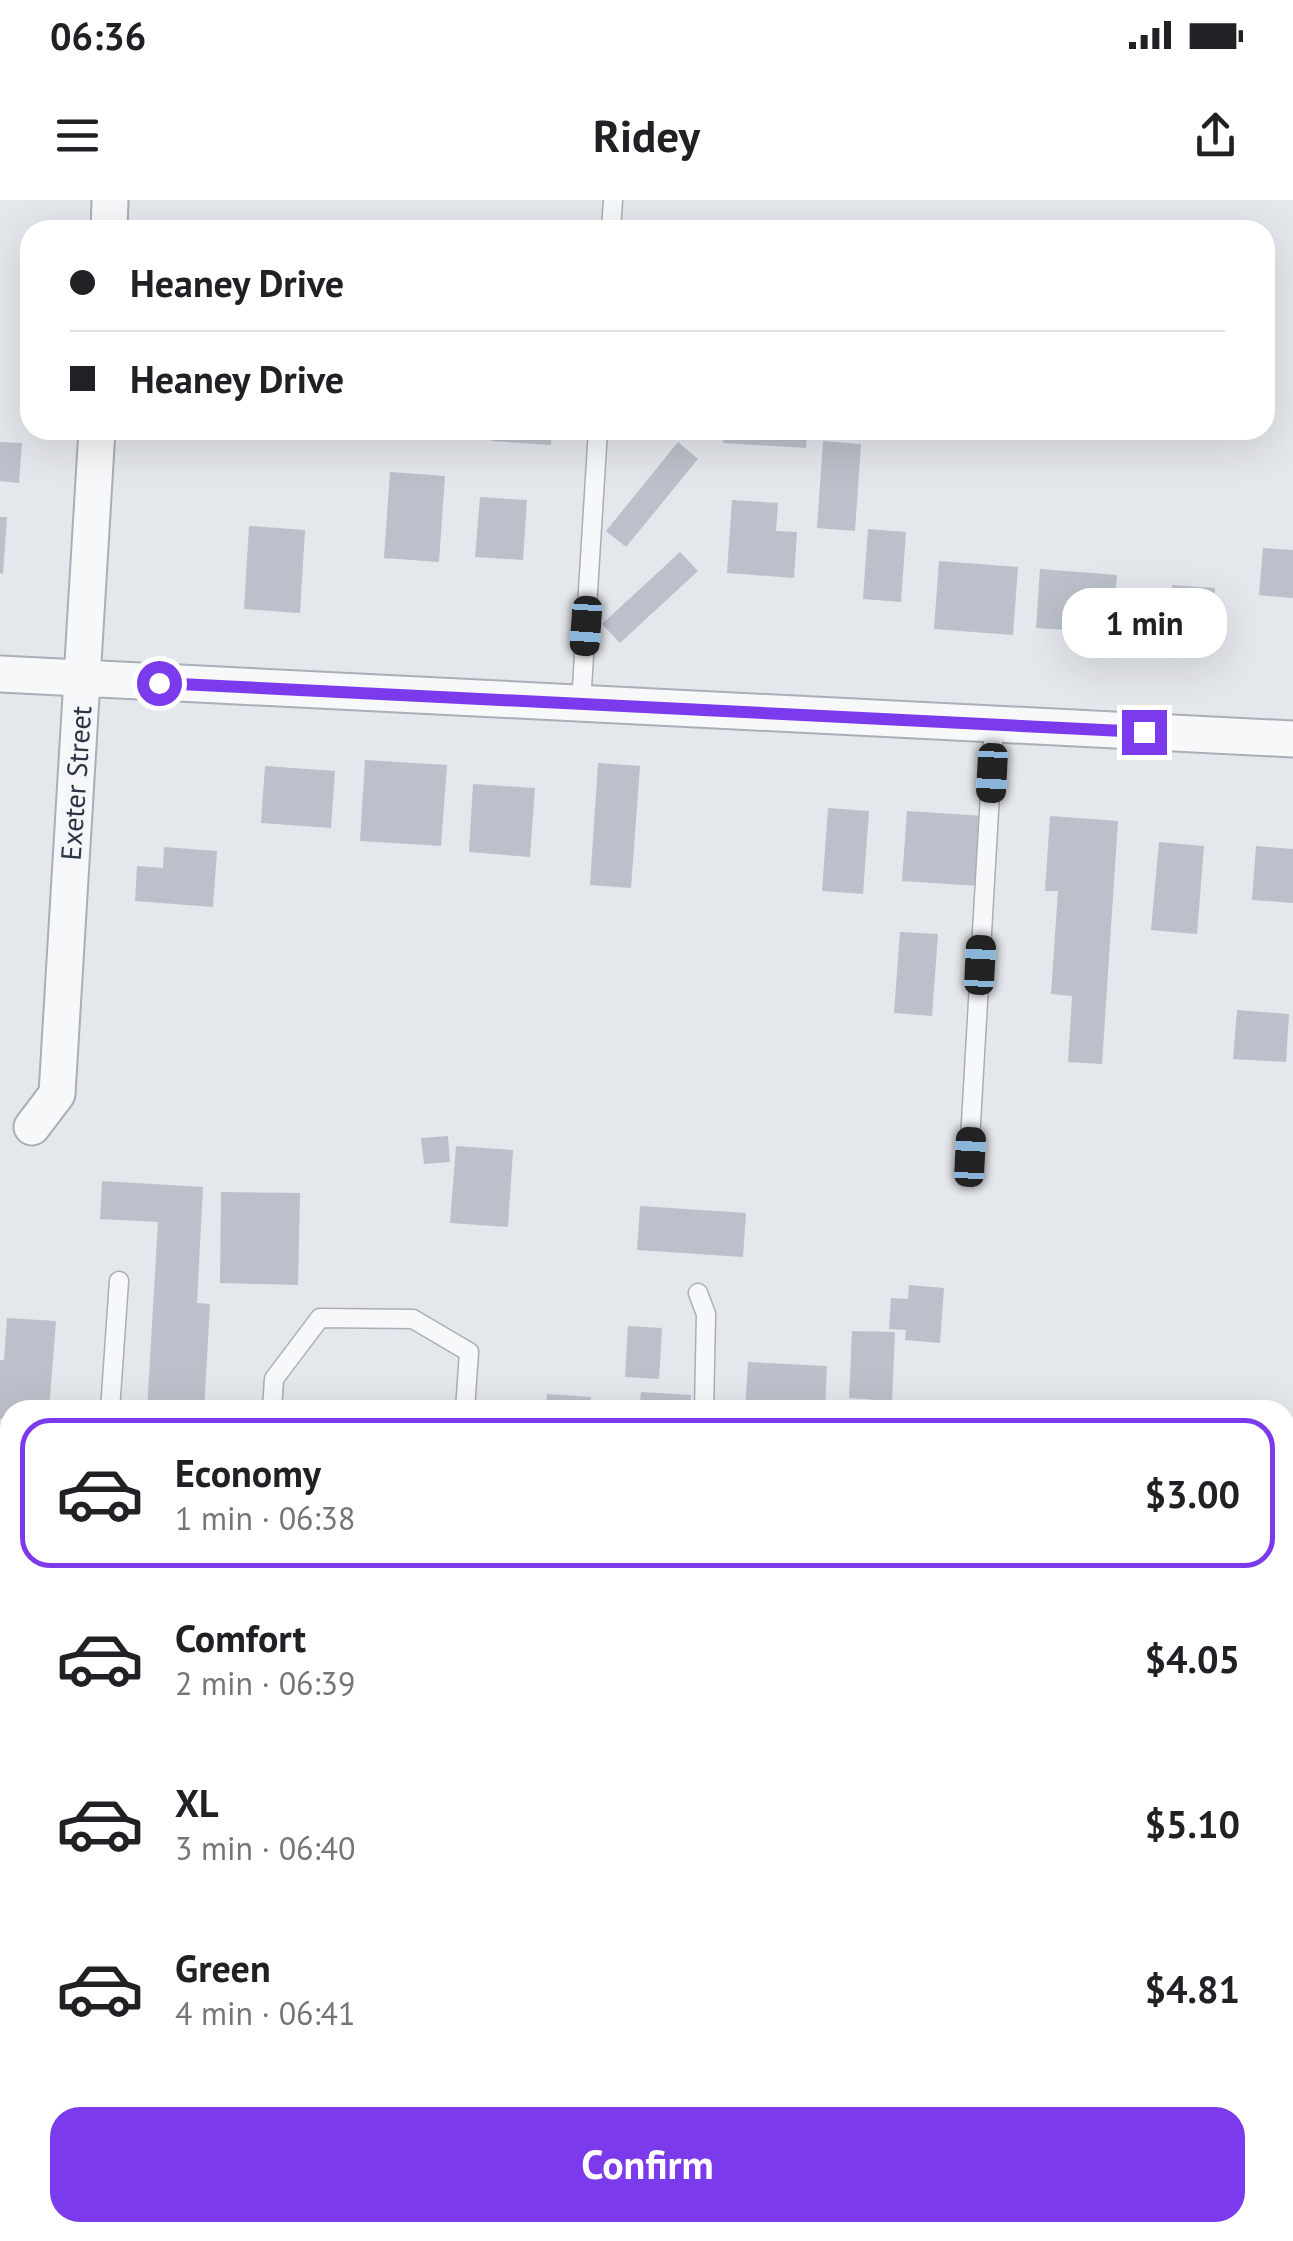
<!DOCTYPE html>
<meta charset="utf-8">
<style>
:root{--surface:#fff;--page:#f2f2f2;--text:#202124;--muted:#757577;--line:#e0e0e0;--accent:#7c3aed}
body{margin:0;font-family:"PT Sans",sans-serif;background:var(--page);color:var(--text);height:100vh;display:flex;flex-direction:column;font-size:38px;white-space:nowrap}
*{box-sizing:border-box;margin:0}
p{font-size:32px;color:var(--muted)}
.icon{flex:none;width:55px;height:55px;fill:none;stroke:currentColor;stroke-width:2;stroke-linecap:round;stroke-linejoin:round}
.map{position:relative;flex:1;overflow:hidden}
.side{position:absolute;left:0px;top:1200px;width:1295px;height:842px;display:flex;flex-direction:column;background:var(--surface);border-radius:30px 30px 0 0;box-shadow:0 10px 40px #0002}
.side>*{flex:none}
.banner{position:absolute;left:20px;top:20px;width:1255px;height:220px;border-radius:30px;box-shadow:0 10px 40px #0002;display:grid;align-content:center;height:220px;padding:0 50px;background:var(--surface)}
.end{position:absolute;width:45px;height:45px;margin:-22px;border:12px solid #7c3aed;background:#fff;box-shadow:0 0 0 5px #fff}
.from{border-radius:50%}
.bubble{position:absolute;height:70px;border-radius:30px;background:var(--surface);box-shadow:0 10px 40px #0002;font-size:32px;font-weight:800;line-height:70px;text-align:center}
.car{position:absolute;width:30px;height:60px;margin:-30px -15px;border-radius:12px;box-shadow:0 0 8px 2px #0007;background:linear-gradient(#222 24%,#8ab4d8 0 40%,#222 0 76%,#8ab4d8 0 86%,#222 0)}
.banner b{display:flex;align-items:center;gap:35px;height:95px;font-size:38px}
.banner b+b{border-top:2px solid var(--line)}
.banner i{width:25px;height:25px;background:var(--text)}
ul{padding:18px 0 0;list-style:none}
li{display:flex;align-items:center;gap:30px;height:150px;margin:0 20px 15px;padding:0 30px;border:5px solid transparent;border-radius:30px}
li div{flex:1}
li b{display:block;font-size:38px}
li em{font-style:normal;font-weight:800}
li.selected{border-color:var(--accent)}
li>.icon{width:90px;height:90px;stroke-width:1.5}
.primary-button{display:flex;gap:20px;margin-top:auto;padding:20px 50px}
.primary-button a{flex:1;height:115px;border-radius:30px;background:var(--accent);color:#fff;font-size:40px;font-weight:800;line-height:115px;text-align:center}
.status{display:flex;justify-content:space-between;align-items:center;height:70px;padding:0 50px;background:var(--surface);direction:ltr}
.status svg{height:28px;fill:currentColor}
header{display:flex;justify-content:space-between;align-items:center;height:130px;padding:0 50px;background:var(--surface);font-size:45px;font-weight:800}
.map>svg:first-child{display:block}
.green{fill:#c9d6c5}
.building{fill:#bbc0ca}
.lines{fill:none;stroke-linecap:round;stroke-linejoin:round}
.service-casing{stroke:#a9aeb7;stroke-width:21}
.minor-casing{stroke:#a9aeb7;stroke-width:39}
.secondary-casing{stroke:#a9aeb7;stroke-width:51}
.path{stroke:#c2c5cb;stroke-width:6;stroke-dasharray:8 8;stroke-linecap:butt}
.service{stroke:#f7f8fa;stroke-width:18}
.minor{stroke:#f7f8fa;stroke-width:35}
.secondary{stroke:#fff;stroke-width:48}
.route{stroke:#7c3aed;stroke-width:12}
.labels{text-anchor:middle;stroke-width:10;stroke-linejoin:round;paint-order:stroke}
.street-label{font-size:28px;fill:#2b3445;stroke:#f4f6f9}
</style>
<div class="status"><b>06:36</b><svg viewBox="0 0 49 12"><path d="M0 12V9h3v3zM5 12V6h3v6zM10 12V3h3v9zM15 12V0h3v12zM26 1h20v11H26zM47 4h2v5h-2z"/></svg></div>
<header><svg class="icon" aria-label="menu" viewBox="0 0 24 24"><path d="M4 6h16M4 12h16M4 18h16"/></svg>Ridey<svg class="icon" aria-label="share" viewBox="0 0 24 24"><path d="M12 15V3M7 8l5-5 5 5M5 13v7h14v-7"/></svg></header>
<div class="map">
<svg width="1293" height="2041" viewBox="0 0 1293 2041">
<rect width="100%" height="100%" fill="#e4e7ec"/>
<path class="green" d="M241,2032H1187V2041H241Z"/>
<path class="building" d="M492,230H552L551,245L491,241Z
M724,230H807L806,248L723,243Z
M823,241L861,244L855,331L817,328Z
M0,242L22,243L19,283L0,281Z
M678,242L698,259L626,347L606,331Z
M390,272L445,276L439,362L384,358Z
M480,297L527,300L523,360L475,357Z
M732,300L778,303L776,331L797,332L794,378L727,373Z
M0,317H7L3,374L0,373Z
M249,326L305,330L300,413L244,409Z
M868,329L906,332L901,402L863,399Z
M1263,348L1293,350V398L1259,395Z
M680,352L698,371L620,443L602,424Z
M939,361L1018,367L1013,435L934,429Z
M1040,369L1117,375L1113,433L1036,428Z
M1172,385L1215,388L1211,443L1168,440Z
M365,560L447,565L441,646L360,641Z
M598,563L640,566L631,688L590,685Z
M265,566L335,571L331,628L261,623Z
M473,584L535,588L530,657L469,652Z
M828,608L869,611L863,694L822,691Z
M907,611L984,616L979,686L902,681Z
M1050,616L1118,621L1102,864L1068,862L1072,796L1051,794L1058,691H1045Z
M1159,642L1204,646L1197,734L1151,730Z
M1256,646L1293,649V703L1252,700Z
M164,647L217,651L213,707L135,701L137,666L163,668Z
M900,732L938,734L932,816L894,813Z
M1237,810L1289,814L1286,862L1233,859Z
M448,936L450,962L424,964L421,938Z
M456,946L513,950L508,1027L450,1023Z
M102,981L203,987L197,1103L210,1104L204,1210H147L158,1022L100,1019Z
M221,992L300,993L298,1085L220,1083Z
M640,1006L746,1013L743,1057L637,1050Z
M909,1085L944,1088L940,1143L905,1140L906,1130L889,1129L891,1098L908,1099Z
M7,1118L56,1121L49,1210H10V1220L0,1219V1160H4Z
M628,1126L662,1128L659,1179L625,1177Z
M852,1131L895,1132L892,1201L849,1198Z
M748,1162L827,1166L825,1210H745Z
M641,1192L691,1195L690,1210H639Z
M547,1194L591,1197L590,1210H546Z
M7,1427H10V1496L2,1495Z
M1285,1810H1293V2041H1238V2032H1285Z"/>
<g class="lines">
<defs>
<path id="service" d="M611,30L613,0
M581,504L598,230
M969,957L994,525
M698,1093L706,1114L704,1210
M110,1210L119,1081
M272,1210L274,1179L320,1118L413,1119L469,1152L465,1210"/>
<path id="minor" d="M109,30L110,0
M0,474L1293,539
M32,927L57,894L97,230
M0,1345H10"/>
<path id="secondary" d="M1285,1530L1293,1528
M1285,1583L1293,1581
M0,1802L10,1801
M0,1868L10,1867
M0,1920L10,1918
M0,1976L10,1974"/>
</defs>
<use href="#service" class="service-casing"/>
<use href="#minor" class="minor-casing"/>
<use href="#secondary" class="secondary-casing"/>
<path class="path" d="M813,2032L956,2041
M690,2041V2032
M769,2041L770,2032"/>
<use href="#service" class="service"/>
<use href="#minor" class="minor"/>
<use href="#secondary" class="secondary"/>
</g>
<g class="lines">
<path class="route" d="M159,483L1144,532"/>
</g>
<g class="labels">
<g class="street-label">
<text transform="translate(76 583) rotate(-86)" y="10">Exeter Street</text>
</g>
</g>
</svg>
<i class="end from" style="left:159px;top:483px"></i>
<i class="end" style="left:1144px;top:532px"></i>
<div class="bubble" style="left:1062px;top:388px;width:165px">1 min</div>
<i class="car" style="left:586px;top:426px;rotate:184deg"></i>
<i class="car" style="left:992px;top:573px;rotate:183deg"></i>
<i class="car" style="left:980px;top:765px;rotate:3deg"></i>
<i class="car" style="left:970px;top:957px;rotate:3deg"></i>
<div class="banner">
<b><i class="from"></i>Heaney Drive</b>
<b><i></i>Heaney Drive</b>
</div>
<section class="side">
<ul>
<li class="selected"><svg class="icon" aria-label="car" viewBox="0 0 24 24"><path d="M5 17H2v-5l4-1 3-4h7l3 4 3 1v5h-3M9 17h6M6 11h13"/><circle cx="7" cy="17" r="2"/><circle cx="17" cy="17" r="2"/></svg><div><b>Economy</b><p>1 min · 06:38</p></div><em>$3.00</em></li>
<li><svg class="icon" aria-label="car" viewBox="0 0 24 24"><path d="M5 17H2v-5l4-1 3-4h7l3 4 3 1v5h-3M9 17h6M6 11h13"/><circle cx="7" cy="17" r="2"/><circle cx="17" cy="17" r="2"/></svg><div><b>Comfort</b><p>2 min · 06:39</p></div><em>$4.05</em></li>
<li><svg class="icon" aria-label="car" viewBox="0 0 24 24"><path d="M5 17H2v-5l4-1 3-4h7l3 4 3 1v5h-3M9 17h6M6 11h13"/><circle cx="7" cy="17" r="2"/><circle cx="17" cy="17" r="2"/></svg><div><b>XL</b><p>3 min · 06:40</p></div><em>$5.10</em></li>
<li><svg class="icon" aria-label="car" viewBox="0 0 24 24"><path d="M5 17H2v-5l4-1 3-4h7l3 4 3 1v5h-3M9 17h6M6 11h13"/><circle cx="7" cy="17" r="2"/><circle cx="17" cy="17" r="2"/></svg><div><b>Green</b><p>4 min · 06:41</p></div><em>$4.81</em></li>
</ul>
<div class="primary-button"><a>Confirm</a></div>
</section>
</div>
